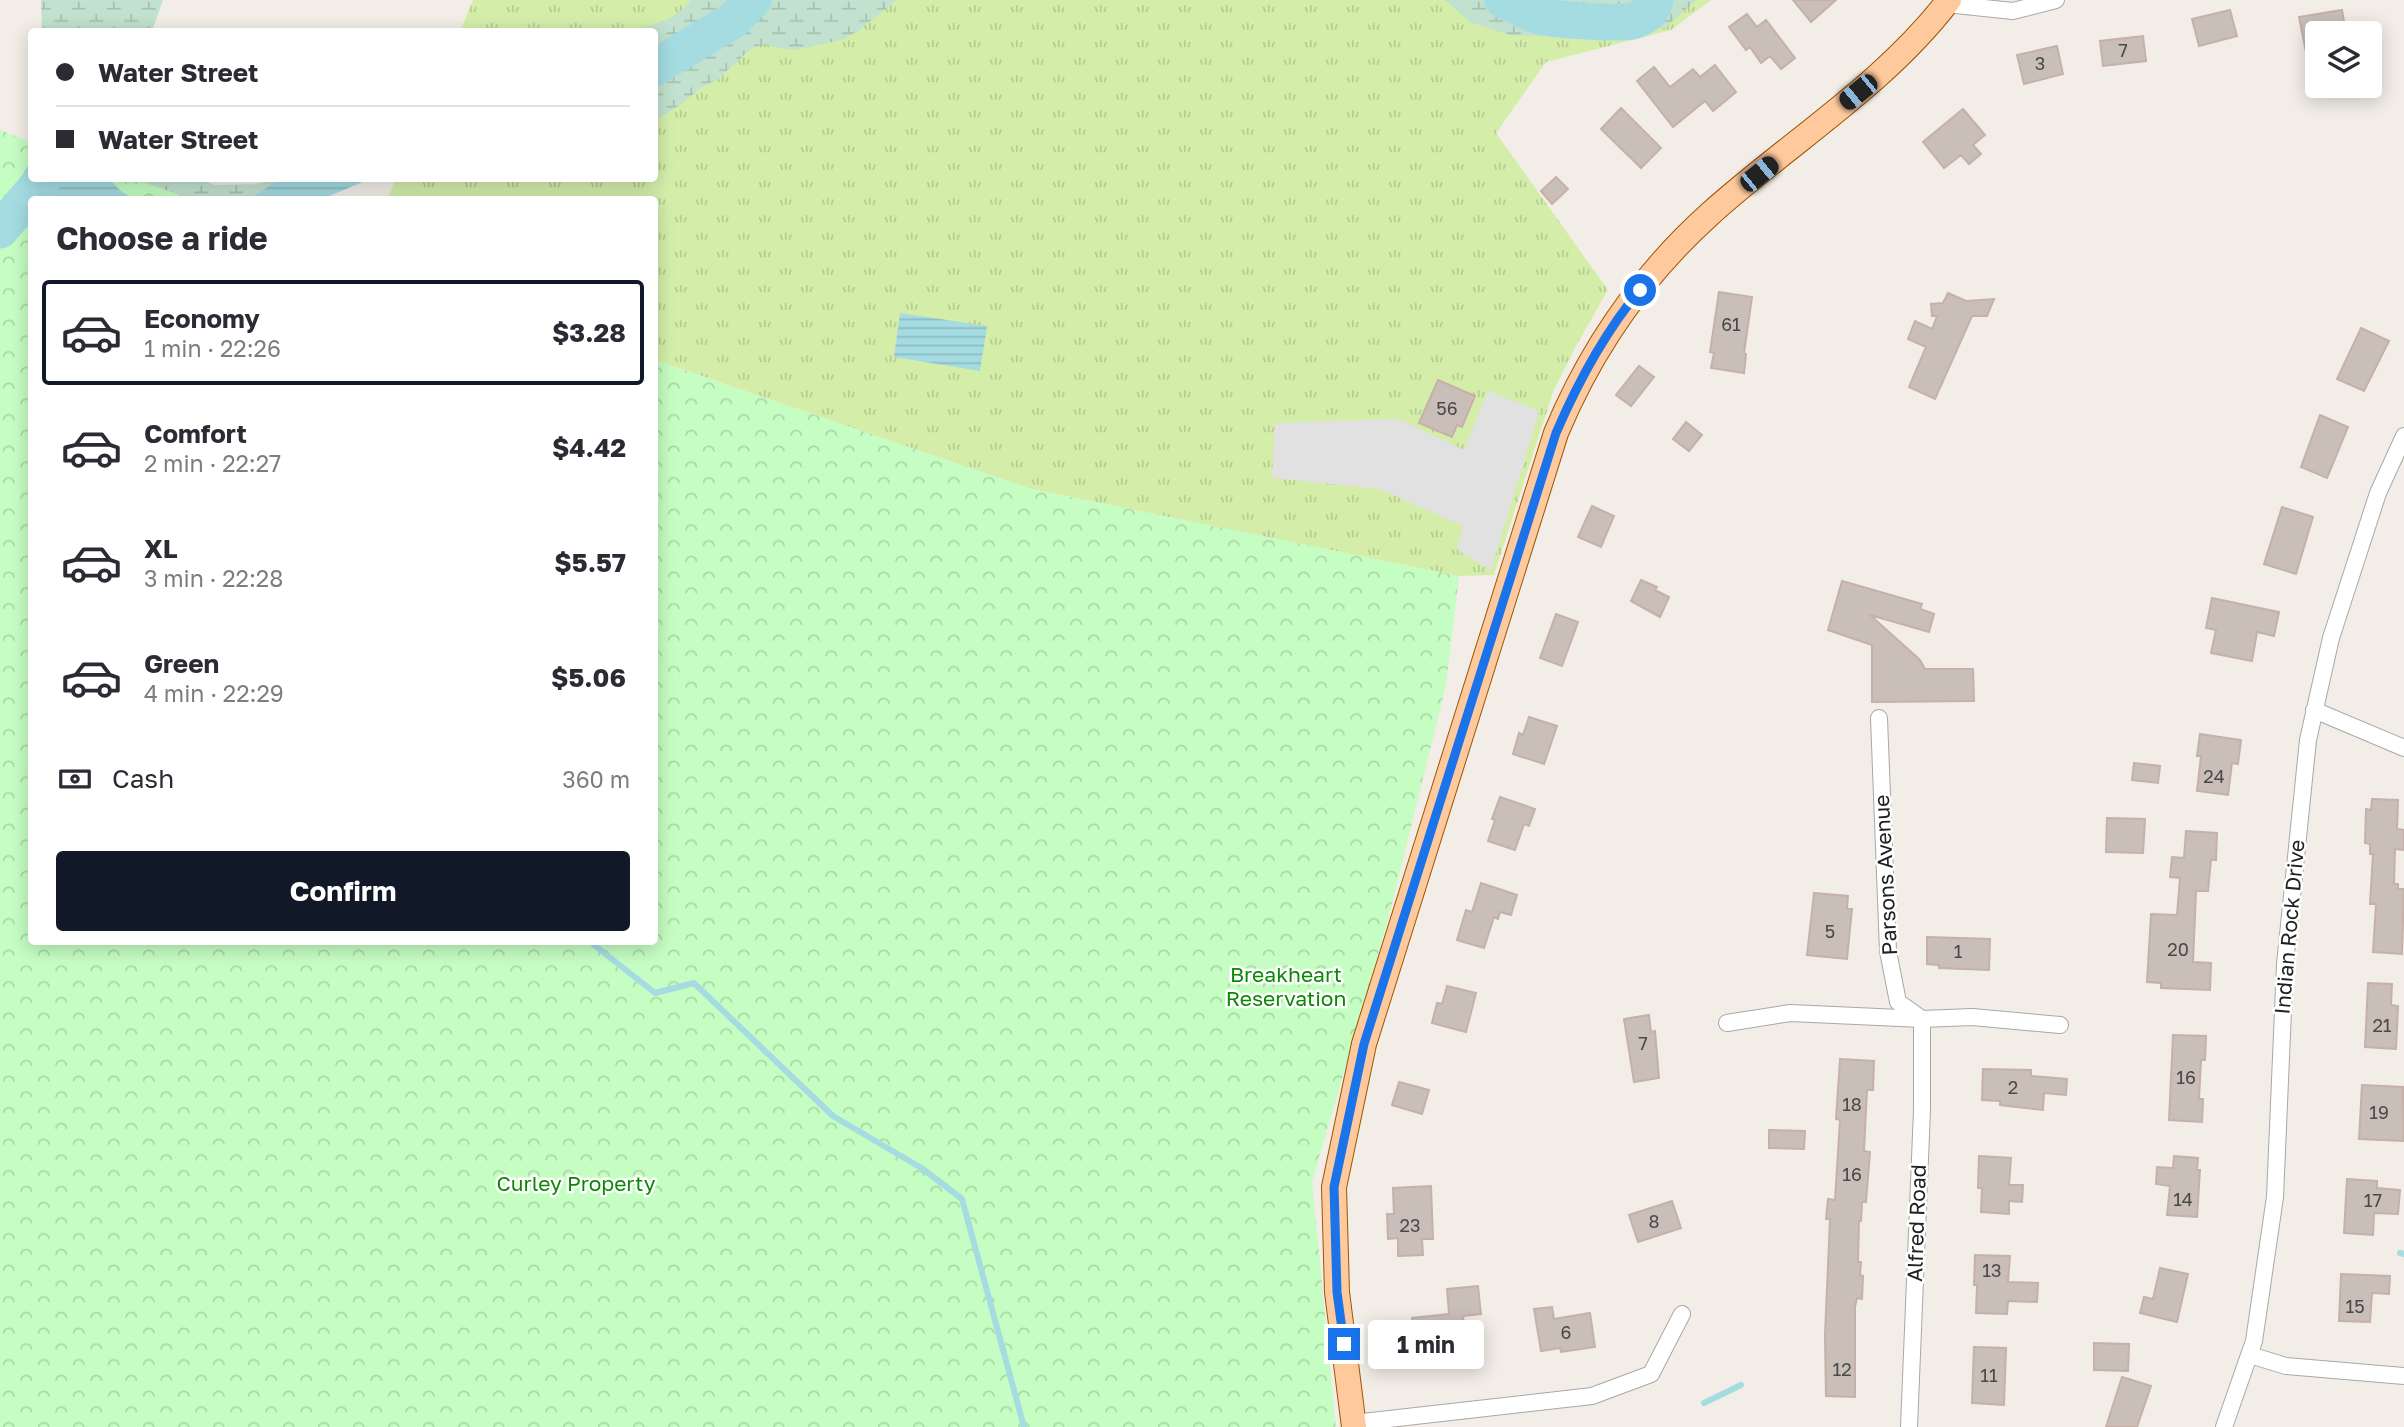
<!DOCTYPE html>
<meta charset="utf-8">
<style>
:root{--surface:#fff;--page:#f2f2f3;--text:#2b2b33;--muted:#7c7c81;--line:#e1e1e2;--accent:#111827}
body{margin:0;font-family:"Golos Text",sans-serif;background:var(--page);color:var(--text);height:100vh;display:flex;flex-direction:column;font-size:26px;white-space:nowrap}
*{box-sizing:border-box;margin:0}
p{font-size:23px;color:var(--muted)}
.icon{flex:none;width:38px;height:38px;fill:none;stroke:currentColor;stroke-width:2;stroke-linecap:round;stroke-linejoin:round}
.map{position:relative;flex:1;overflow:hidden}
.details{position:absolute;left:28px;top:196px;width:630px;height:749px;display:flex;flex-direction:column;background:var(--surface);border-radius:7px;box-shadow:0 4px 18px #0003}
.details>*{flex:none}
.guide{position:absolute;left:28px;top:28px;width:630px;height:154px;border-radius:7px;box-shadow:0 4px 18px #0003;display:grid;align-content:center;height:154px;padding:0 28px;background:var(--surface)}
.controls{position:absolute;left:2305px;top:21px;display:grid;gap:14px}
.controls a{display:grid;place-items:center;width:77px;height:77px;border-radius:7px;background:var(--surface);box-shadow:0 4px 18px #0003;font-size:35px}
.end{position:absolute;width:32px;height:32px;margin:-16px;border:9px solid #1a73e8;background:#fff;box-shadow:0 0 0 4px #fff}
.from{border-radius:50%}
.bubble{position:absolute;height:49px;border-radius:7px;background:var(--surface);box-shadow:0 4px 18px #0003;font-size:23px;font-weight:700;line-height:49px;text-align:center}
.car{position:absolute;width:21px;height:42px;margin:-21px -10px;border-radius:9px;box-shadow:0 0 5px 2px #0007;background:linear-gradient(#222 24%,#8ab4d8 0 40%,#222 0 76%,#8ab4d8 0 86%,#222 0)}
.guide b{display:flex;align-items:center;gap:24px;height:66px;font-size:26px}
.guide b+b{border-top:2px solid var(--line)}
.guide i{width:18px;height:18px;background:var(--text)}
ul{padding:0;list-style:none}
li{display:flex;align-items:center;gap:21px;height:105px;margin:0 14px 10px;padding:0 14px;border:4px solid transparent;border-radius:7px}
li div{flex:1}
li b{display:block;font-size:26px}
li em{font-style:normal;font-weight:700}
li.selected{border-color:var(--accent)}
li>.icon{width:63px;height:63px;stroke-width:1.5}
h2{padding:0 28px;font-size:32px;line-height:84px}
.pay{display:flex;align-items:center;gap:18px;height:77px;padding:0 28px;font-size:26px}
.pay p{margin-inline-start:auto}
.primary-button{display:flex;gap:14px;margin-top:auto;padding:14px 28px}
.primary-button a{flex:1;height:80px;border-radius:7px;background:var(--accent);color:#fff;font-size:28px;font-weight:700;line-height:80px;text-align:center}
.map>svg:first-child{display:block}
.grass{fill:url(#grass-tufts)}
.wetland{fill:url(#wetland-marsh)}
.park{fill:url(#park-crowns)}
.parking{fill:#e1e1e1}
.water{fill:url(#water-rules)}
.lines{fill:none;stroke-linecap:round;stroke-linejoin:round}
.stream{stroke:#a4dce2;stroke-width:6}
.river{stroke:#a4dce2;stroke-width:37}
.building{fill:#cabeb9;stroke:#c5b1a8;stroke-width:2}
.minor-casing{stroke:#a8a8a8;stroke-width:18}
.primary-casing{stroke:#9d5500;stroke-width:26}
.minor{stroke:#fff;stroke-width:16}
.primary{stroke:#ffc99e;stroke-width:24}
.route{stroke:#1a73e8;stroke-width:9}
.labels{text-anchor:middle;stroke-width:5;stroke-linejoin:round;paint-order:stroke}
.number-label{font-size:18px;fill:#4b4847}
.street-label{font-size:21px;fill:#212121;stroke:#fff}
.park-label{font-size:21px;fill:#0a8904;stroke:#fff}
</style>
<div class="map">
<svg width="2404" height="1427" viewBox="0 0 2404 1427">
<defs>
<pattern id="grass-tufts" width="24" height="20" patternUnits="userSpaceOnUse" patternTransform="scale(1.75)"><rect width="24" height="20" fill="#d4eeaa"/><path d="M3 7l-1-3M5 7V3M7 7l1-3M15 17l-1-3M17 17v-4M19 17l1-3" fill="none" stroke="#b6cc92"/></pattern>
<pattern id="wetland-marsh" width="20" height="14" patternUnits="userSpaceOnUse" patternTransform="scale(1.75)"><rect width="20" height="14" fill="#c2e1cf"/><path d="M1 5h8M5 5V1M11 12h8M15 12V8" fill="none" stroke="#a6c1b1"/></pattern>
<pattern id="park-crowns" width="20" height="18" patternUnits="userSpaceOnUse" patternTransform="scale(1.75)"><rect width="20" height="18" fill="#c5fdc2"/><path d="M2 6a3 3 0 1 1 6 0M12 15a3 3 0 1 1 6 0" fill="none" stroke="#a9d9a6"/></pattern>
<pattern id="water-rules" width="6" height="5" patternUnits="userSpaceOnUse" patternTransform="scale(1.75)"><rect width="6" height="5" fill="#a4dce2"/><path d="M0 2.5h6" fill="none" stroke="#8dbcc2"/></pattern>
</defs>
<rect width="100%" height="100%" fill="#f2ede7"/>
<path class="grass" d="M473,0H1711L1671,30L1546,62L1496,133L1608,290L1577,344L1553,392L1494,575L1459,576L1031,489L655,360L654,200H387L396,179L654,178V32L460,31Z"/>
<path class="wetland" d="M41,0H163L152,31L42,32Z
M691,0H897L858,31L842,40L794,50L764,45L752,48L718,79L701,88L680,105L655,120L654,32L629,31C655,24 673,22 691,0Z
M1445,0H1696L1665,28L1643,29L1617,36L1566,33L1544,36L1509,35L1470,22Z
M109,179H199L215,185L256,184L279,179L251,200L134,199Z"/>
<path class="park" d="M0,130L31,142L32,178L134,179L192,199L32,200V942H654L655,360L1031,489L1459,576L1446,685L1388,920L1312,1182L1336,1427H0Z"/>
<path class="parking" d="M1488,391L1539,411L1491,570L1457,550L1463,526L1380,489L1272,478L1275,423L1398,419L1464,450Z"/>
<path class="water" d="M31,159L32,178L109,179L121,191L134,199L32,200L31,227L14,229L3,220L8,204Z
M279,179V178L370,179L322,199H251Z
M900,313L987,326L980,371L894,357Z"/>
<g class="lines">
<path class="stream" d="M593,942L594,945L655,993L694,983L833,1116L923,1169L962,1199L1024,1427
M2400,1253L2404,1254
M1704,1403L1741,1385"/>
<path class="river" d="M1503,0C1515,5 1527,12 1539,16C1556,20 1615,24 1632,21C1644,18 1653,11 1655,0
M654,68L732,21L753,0
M0,230L44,178"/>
</g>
<path class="building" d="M1793,0H1836L1811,22Z
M2230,10L2237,36L2199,46L2192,19Z
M2342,10L2346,33H2317V66L2309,67L2299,17Z
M1747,14L1757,27L1766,20L1795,58L1781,69L1770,56L1761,63L1750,47L1746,50L1729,27Z
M2143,36L2146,61L2103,66L2100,41Z
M2057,46L2063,74L2024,84L2017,55Z
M1715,65L1736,92L1713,111L1705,101L1673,127L1637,81L1654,67L1670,87L1693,69L1700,77Z
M1621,108L1661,148L1641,168L1601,129Z
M1963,109L1985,135L1973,145L1981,154L1969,164L1961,155L1944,168L1923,142Z
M1556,177L1568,189L1552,204L1541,191Z
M1719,292L1752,297L1744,353L1746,354L1744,373L1711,368L1714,353L1710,352Z
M1948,293L1966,301L1994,299L1987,316H1972L1935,399L1909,387L1926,347L1908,339L1915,321L1932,329L1937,316H1932L1931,304L1943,303Z
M2361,328L2389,341L2364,391L2337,379Z
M1639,366L1654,377L1631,406L1616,395Z
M1438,380L1475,396L1462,427L1457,425L1452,437L1419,423Z
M2320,415L2348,427L2327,478L2301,467Z
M1686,422L1702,435L1689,451L1673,439Z
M1592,506L1614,516L1601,547L1578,537Z
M2282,507L2313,517L2296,574L2264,564Z
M1641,580L1657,587L1655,590L1669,597L1660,617L1631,601Z
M1842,581L1922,604L1920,609L1934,614L1929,632L1870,615L1920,660L1925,669H1973L1974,701L1872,702V645L1828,630Z
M2212,598L2279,612L2274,636L2257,632L2252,661L2211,653L2216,630L2206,628Z
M1556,614L1578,622L1562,666L1540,658Z
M1529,717L1557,726L1544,764L1513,754L1519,733L1523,735Z
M2200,734L2241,740L2238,764L2232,763L2228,795L2197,791L2201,756H2197Z
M2134,763L2160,766L2158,783L2132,780Z
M1500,797L1535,809L1529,826L1524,824L1515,850L1488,841L1495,820L1492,819Z
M2372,799L2398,800L2397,829L2404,830V850L2395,849L2394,884H2398V889H2404L2402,954L2373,952L2376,904H2370L2373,854H2370V844L2365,843L2366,809L2371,810Z
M2107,818L2145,819L2143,853L2106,852Z
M2186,831L2217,833L2216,860H2211L2208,891H2196L2193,962L2211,963L2210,990L2161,988V983L2147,982L2151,914L2177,915L2180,878L2170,877L2172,857L2184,858Z
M1481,883L1517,895L1511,915L1500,912L1498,919L1494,917L1484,948L1457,940L1466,910L1472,912Z
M1814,893L1848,896L1847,909H1852L1847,959L1807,955Z
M1927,937L1990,939L1989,970L1939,968V965L1927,964Z
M2368,983L2392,984L2391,1005L2398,1006L2396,1049L2365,1047Z
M1447,986L1476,993L1466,1032L1432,1023L1437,1003L1442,1004Z
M1649,1015L1651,1032L1655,1031L1659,1078L1634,1082L1624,1019Z
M2173,1035L2206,1036L2205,1060H2201L2199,1099H2203L2202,1122L2169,1120Z
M1840,1059L1874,1061L1873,1090H1867L1864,1151L1870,1152L1866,1202H1862L1861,1221H1859L1858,1262H1861L1860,1275L1863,1276L1862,1299L1857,1298L1855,1307V1397L1826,1396L1825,1335L1830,1219H1826L1828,1199L1835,1200L1840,1120L1836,1119Z
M1983,1069L2031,1070V1076L2067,1079L2066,1095L2044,1093L2043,1110L2000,1105V1101L1982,1100Z
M1399,1082L1429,1090L1422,1114L1392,1105Z
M2362,1085L2403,1087L2404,1141L2359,1139Z
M1769,1130L1805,1131L1804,1149L1769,1148Z
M1979,1156L2011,1158L2009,1185H2023L2022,1202L2009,1201V1214L1981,1212L1982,1188H1978Z
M2174,1156L2198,1158L2197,1170H2200L2197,1217L2167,1215L2170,1186L2156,1184L2157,1167L2173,1168Z
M2347,1179L2377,1181V1188L2400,1190L2398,1214L2374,1213L2373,1235L2344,1233Z
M1431,1186L1433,1239H1422L1423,1255L1398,1256V1238L1388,1239L1387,1214H1394L1393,1188Z
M1672,1201L1681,1228L1638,1242L1629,1215Z
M1975,1255L2010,1256L2008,1282L2038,1283L2037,1302L2008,1301L2007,1314L1976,1313L1977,1285H1974Z
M2160,1268L2188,1274L2177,1322L2140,1313L2144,1297L2153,1299Z
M2341,1274L2390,1276L2389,1294L2372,1293L2370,1322L2339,1321Z
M1478,1286L1481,1314L1463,1316L1466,1344L1416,1349L1412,1318L1449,1314L1447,1289Z
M1552,1307L1554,1319L1590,1313L1595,1347L1561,1352L1560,1348L1541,1351L1534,1309Z
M2094,1343L2129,1344L2128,1371L2094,1370Z
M1974,1347L2006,1348L2004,1405L1972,1403Z
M2122,1377L2151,1386L2137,1427H2106Z"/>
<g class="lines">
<defs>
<path id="minor" d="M1946,4L2013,11L2056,0
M2314,710L2404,748
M1879,718L1888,951L1898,1002L1922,1019V1110L1909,1427
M1727,1023L1790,1013L1922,1019L1972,1017L2060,1025
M2250,1355L2286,1366L2404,1376
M1354,1423L1592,1396L1651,1374L1682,1314
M2224,1427L2254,1341L2275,1197L2285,964L2308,740L2331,638L2378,493L2404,436"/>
<path id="primary" d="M1354,1427L1337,1292L1334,1187L1364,1044L1556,433C1591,349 1643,274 1711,213C1790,142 1884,85 1949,0"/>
</defs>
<use href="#minor" class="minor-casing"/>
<use href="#primary" class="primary-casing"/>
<use href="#minor" class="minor"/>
<use href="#primary" class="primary"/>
</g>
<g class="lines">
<path class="route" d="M1344,1344L1337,1292L1334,1187L1364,1044L1556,433C1578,382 1604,333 1640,290"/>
</g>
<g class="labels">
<g class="number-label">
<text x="2123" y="57">7</text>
<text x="2040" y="70">3</text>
<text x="1731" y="331">61</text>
<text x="1447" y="415">56</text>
<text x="2214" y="783">24</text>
<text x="1830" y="938">5</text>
<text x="2178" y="956">20</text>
<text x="1958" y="958">1</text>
<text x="2382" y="1032">21</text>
<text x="1643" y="1050">7</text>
<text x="2186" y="1084">16</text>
<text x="2013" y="1094">2</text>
<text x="1852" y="1111">18</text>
<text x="2379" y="1119">19</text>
<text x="1852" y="1181">16</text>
<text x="2183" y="1206">14</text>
<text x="2373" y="1207">17</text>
<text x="1654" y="1228">8</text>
<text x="1410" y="1232">23</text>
<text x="1992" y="1277">13</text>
<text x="2355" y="1313">15</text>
<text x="1566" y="1339">6</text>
<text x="1842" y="1376">12</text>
<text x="1989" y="1382">11</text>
</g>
<g class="street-label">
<text transform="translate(1886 875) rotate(-93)" y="7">Parsons Avenue</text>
<text transform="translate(2290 927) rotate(-85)" y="7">Indian Rock Drive</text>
<text transform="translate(1917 1223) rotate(-88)" y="7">Alfred Road</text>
</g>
<g class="park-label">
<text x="1286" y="982">Breakheart<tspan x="1286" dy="24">Reservation</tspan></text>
<text x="576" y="1191">Curley Property</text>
</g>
</g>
</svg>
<div class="controls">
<a><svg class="icon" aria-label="layers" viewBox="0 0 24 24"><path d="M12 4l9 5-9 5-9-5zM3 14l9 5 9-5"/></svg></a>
</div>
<i class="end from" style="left:1640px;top:290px"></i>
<i class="end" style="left:1344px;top:1344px"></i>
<div class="bubble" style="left:1368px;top:1320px;width:116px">1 min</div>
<i class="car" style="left:1858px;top:92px;rotate:231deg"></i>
<i class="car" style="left:1759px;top:174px;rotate:51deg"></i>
<div class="guide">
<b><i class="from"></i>Water Street</b>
<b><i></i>Water Street</b>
</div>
<section class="details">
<h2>Choose a ride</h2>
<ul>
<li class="selected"><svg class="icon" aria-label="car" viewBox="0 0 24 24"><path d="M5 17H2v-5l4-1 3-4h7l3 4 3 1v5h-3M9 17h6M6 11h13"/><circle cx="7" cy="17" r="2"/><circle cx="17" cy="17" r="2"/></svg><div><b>Economy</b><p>1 min · 22:26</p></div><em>$3.28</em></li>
<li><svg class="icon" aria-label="car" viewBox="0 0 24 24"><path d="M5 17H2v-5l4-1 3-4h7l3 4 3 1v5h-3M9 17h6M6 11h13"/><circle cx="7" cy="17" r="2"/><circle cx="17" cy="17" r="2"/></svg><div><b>Comfort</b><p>2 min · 22:27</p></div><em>$4.42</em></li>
<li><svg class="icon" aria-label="car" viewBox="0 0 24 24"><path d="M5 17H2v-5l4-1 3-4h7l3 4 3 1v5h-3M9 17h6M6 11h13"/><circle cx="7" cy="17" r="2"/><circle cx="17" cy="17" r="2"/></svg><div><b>XL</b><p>3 min · 22:28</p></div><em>$5.57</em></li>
<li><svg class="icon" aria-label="car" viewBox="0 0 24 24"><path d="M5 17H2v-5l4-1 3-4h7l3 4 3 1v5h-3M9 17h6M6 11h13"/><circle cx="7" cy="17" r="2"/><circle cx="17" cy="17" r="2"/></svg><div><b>Green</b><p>4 min · 22:29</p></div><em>$5.06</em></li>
</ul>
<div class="pay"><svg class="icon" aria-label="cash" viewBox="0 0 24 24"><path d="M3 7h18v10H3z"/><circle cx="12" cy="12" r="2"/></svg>Cash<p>360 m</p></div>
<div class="primary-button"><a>Confirm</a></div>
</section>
</div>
